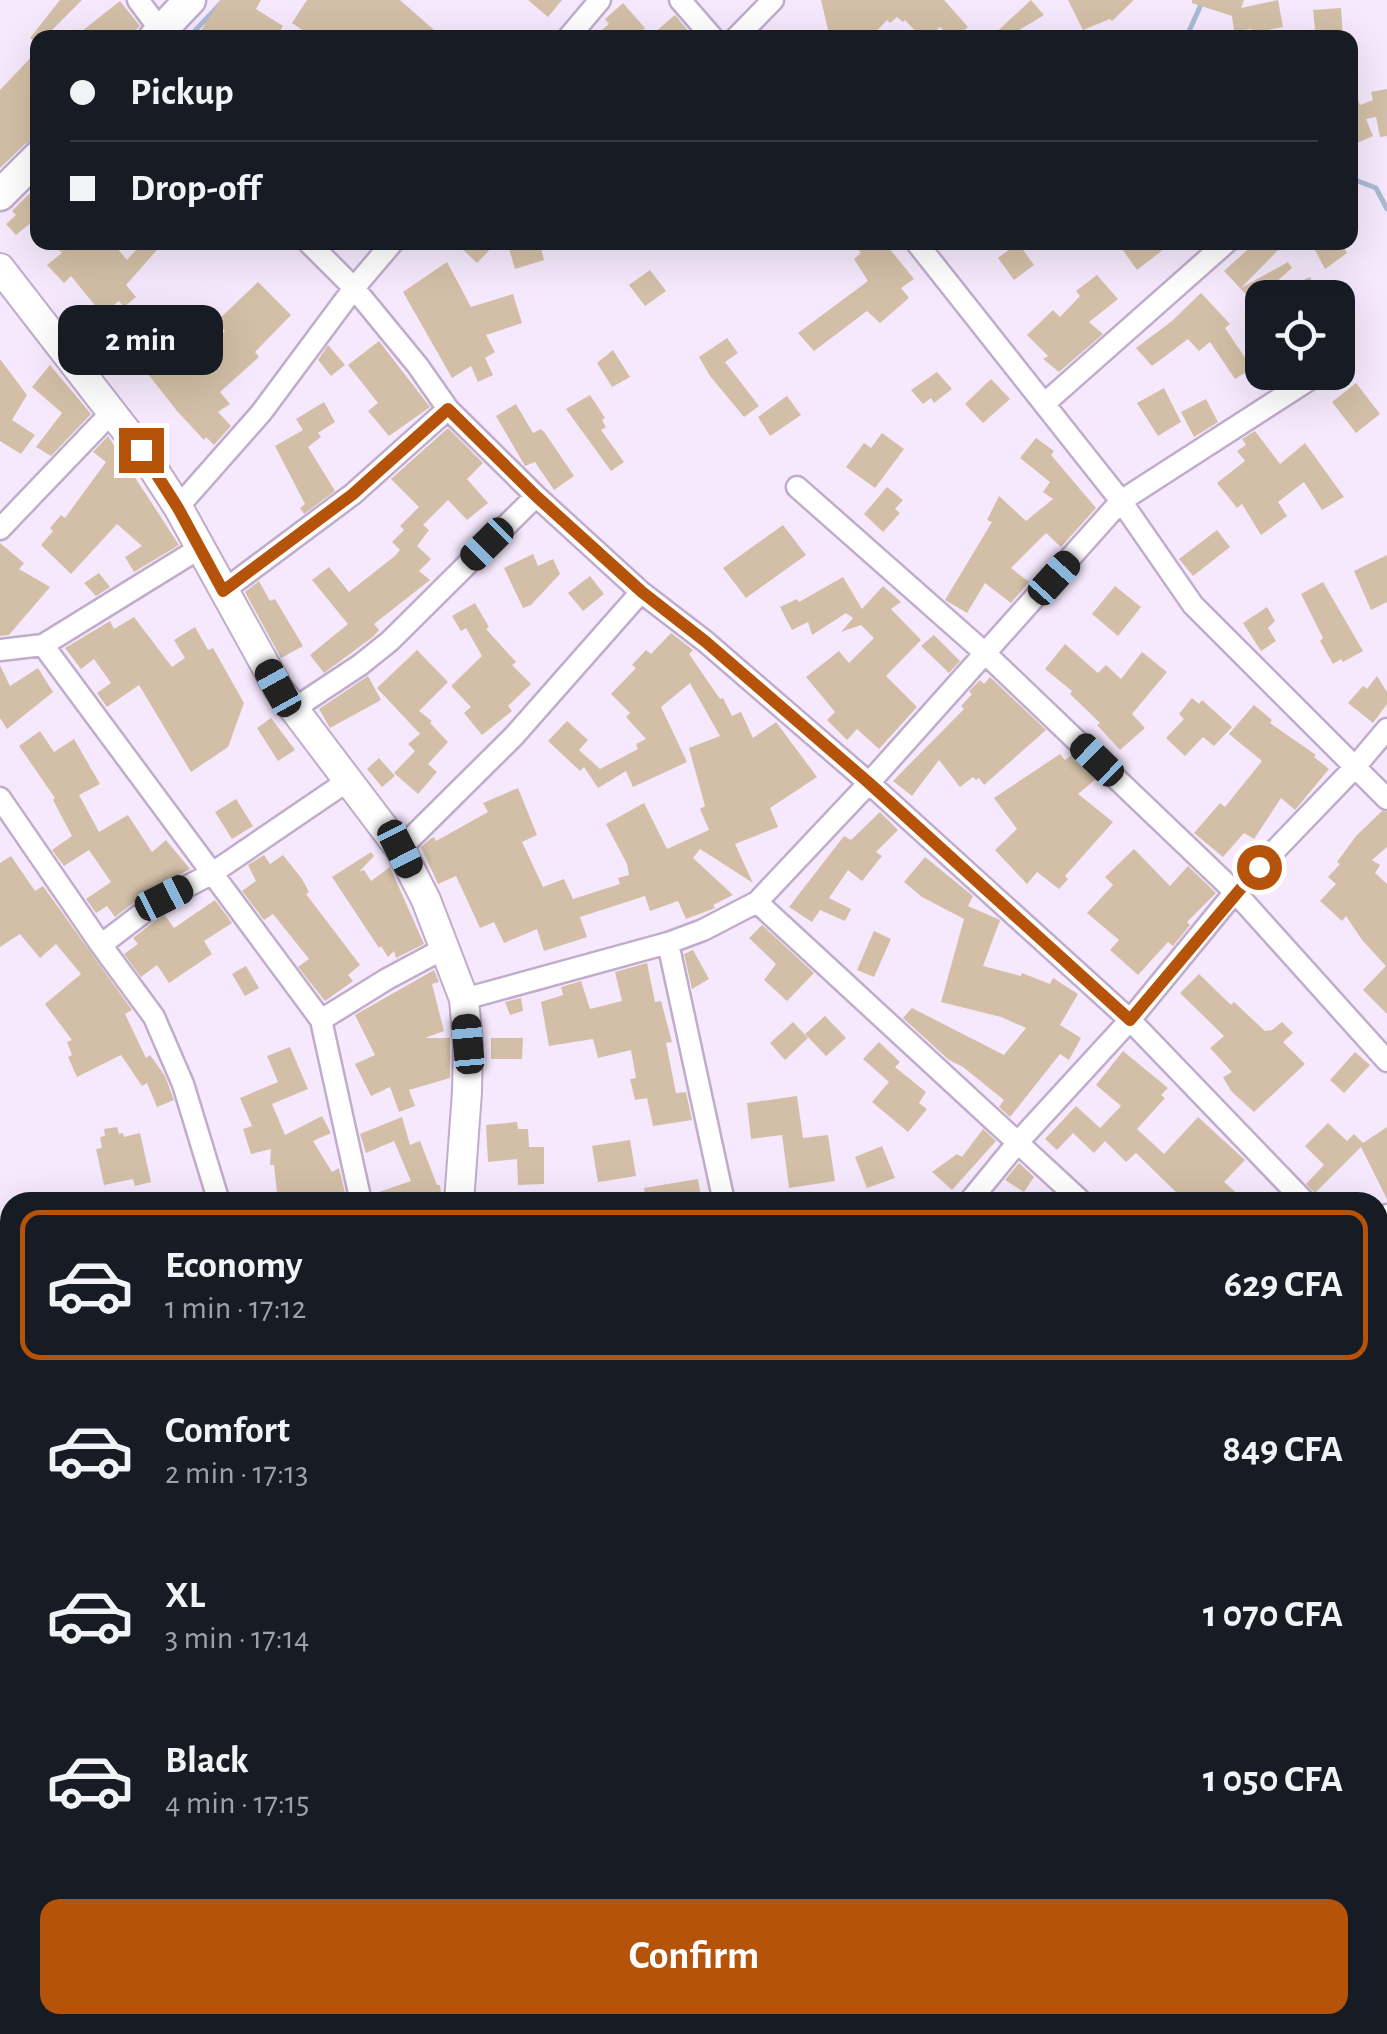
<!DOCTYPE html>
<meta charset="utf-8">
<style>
:root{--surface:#171b24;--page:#242831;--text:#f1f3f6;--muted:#9ea1a6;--line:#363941;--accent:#b45309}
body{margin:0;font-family:"Alegreya Sans",sans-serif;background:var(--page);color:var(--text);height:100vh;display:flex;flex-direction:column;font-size:38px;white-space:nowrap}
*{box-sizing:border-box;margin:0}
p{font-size:32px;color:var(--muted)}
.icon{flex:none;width:55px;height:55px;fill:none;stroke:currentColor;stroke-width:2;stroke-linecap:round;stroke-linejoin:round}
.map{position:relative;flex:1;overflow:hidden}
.sheet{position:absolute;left:0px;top:1192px;width:1388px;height:842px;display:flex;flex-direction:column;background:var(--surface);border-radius:30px 30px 0 0;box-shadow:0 10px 40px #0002}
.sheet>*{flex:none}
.guide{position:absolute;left:30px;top:30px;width:1328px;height:220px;border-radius:20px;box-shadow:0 10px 40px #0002;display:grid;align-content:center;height:220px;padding:0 40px;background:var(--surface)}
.tools{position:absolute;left:1245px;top:280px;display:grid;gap:20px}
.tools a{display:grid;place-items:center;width:110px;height:110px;border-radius:20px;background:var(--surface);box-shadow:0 10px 40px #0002;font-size:50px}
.end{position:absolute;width:45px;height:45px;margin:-22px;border:12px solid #b45309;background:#fff;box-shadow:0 0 0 5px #fff}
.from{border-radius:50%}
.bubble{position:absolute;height:70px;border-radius:20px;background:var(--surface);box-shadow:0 10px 40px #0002;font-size:32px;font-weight:700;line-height:70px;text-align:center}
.car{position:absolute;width:30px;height:60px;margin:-30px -15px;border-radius:12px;box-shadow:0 0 8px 2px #0007;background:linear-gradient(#222 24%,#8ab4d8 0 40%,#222 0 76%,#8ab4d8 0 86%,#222 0)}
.guide b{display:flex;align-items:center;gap:35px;height:95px;font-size:38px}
.guide b+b{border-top:2px solid var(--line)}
.guide i{width:25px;height:25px;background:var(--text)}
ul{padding:18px 0 0;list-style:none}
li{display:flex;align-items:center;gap:30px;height:150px;margin:0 20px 15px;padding:0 20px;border:5px solid transparent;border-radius:20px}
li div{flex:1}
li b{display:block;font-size:38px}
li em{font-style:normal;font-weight:700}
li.current{border-color:var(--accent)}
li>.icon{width:90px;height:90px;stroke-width:1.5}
.cta{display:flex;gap:20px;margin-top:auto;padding:20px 40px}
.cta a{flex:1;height:115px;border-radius:20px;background:var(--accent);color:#fff;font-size:40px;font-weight:700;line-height:115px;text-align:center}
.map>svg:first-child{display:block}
.green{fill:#d6ddc0}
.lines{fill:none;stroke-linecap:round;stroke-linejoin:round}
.stream{stroke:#abbad4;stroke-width:5}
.building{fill:#d3bfa7}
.street-casing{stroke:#c0accb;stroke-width:25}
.secondary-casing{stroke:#c0accb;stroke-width:32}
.primary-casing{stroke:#c0accb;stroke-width:35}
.street{stroke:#fff;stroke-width:20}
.secondary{stroke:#fff;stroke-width:28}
.primary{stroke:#fff;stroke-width:30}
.route{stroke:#b45309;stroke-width:12}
</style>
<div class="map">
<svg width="1387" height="2034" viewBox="0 0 1387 2034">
<rect width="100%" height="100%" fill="#f6e9fd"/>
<path class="green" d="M1387,1542V1717L1378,1711V1547Z"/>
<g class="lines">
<path class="stream" d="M188,38L224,0
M1186,38L1203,0
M1350,178L1376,188L1387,209"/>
</g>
<path class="building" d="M60,0H82L44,38H38V44L30,38Z
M221,0H261L256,9L283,26L276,38H196Z
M307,0H400L443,38H314L292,23Z
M528,0H562L548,17Z
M821,0H944L968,27L955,38H950L940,27L928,38H922L905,20L903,22L897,17L890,23L887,20L870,38H830Z
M1031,0L1044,15L1006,38H990Z
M1068,0H1134L1112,21L1110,19L1083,30Z
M1192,0H1244L1241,8L1278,0L1283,27L1253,33L1252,29L1234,31L1232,16L1192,3Z
M120,1L140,26L128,38H73Z
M623,3L645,28L634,38H592L609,24L605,19Z
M1341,8L1343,38H1316L1313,10Z
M675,15L694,38H648Z
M38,50V139L25,144L0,168V90Z
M1350,82L1360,105L1373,100L1371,92L1387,89V136L1380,137L1376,117L1366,119L1373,136L1350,146Z
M29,194L38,205V217L16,235L6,224L16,215L12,211Z
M51,242H112L127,260L143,242H164L126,285L136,297L124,307L119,301L102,314L71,276L64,283L47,265L62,253Z
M455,242H497L477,263Z
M507,242H539L544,260L515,269Z
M853,242H884L914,279L901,288L909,298L880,323L867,311L814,351L798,333L868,281L854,259L861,253Z
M1117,242H1173L1137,270Z
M1256,242H1286L1241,288L1288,262L1292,268L1253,302L1224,271Z
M1324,242H1341L1347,253L1325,269L1314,248Z
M1018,243L1034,265L1014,280L998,258Z
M447,262L471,307L513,294L522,323L486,335L495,352L485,358L493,375L478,382L471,366L452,378L403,292Z
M650,270L666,291L645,306L629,285Z
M1097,275L1118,299L1089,322L1103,334L1059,372L1043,359L1048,356L1027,335L1053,310L1060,317L1080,296L1076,291Z
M1310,277L1320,298H1267Z
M258,282L291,315L255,352L259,357L220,392L230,404L218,412L231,426L214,445L206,437L204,440L177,411L137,360L125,364L112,350L157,320L191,361L225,331L216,322Z
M1201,293L1230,324L1225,328L1252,368L1235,379L1210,342L1199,351L1188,339L1152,366L1136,348L1172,321Z
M727,338L738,353L725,362L759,406L744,417L710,376L699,357Z
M379,341L430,407L389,436L368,411L378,403L348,365Z
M328,345L345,365L331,376L318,360Z
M613,350L630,377L612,387L597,363Z
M0,359L27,395L12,420L35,435L21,454L0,441Z
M50,365L91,414L51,456L36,447L62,413L32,387Z
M937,372L952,389L934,403L931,398L923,404L911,390Z
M991,379L1010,399L983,423L965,404Z
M1356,383L1380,414L1356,433L1332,402Z
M1164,388L1181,422L1158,436L1137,403Z
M590,395L605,418L602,420L606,427L601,430L624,462L611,471L566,409Z
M787,396L801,415L770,436L758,417Z
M1206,399L1218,422L1194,437L1181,412Z
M324,402L335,422L318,433L321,437L308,447L335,491L304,514L300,508L305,504L275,446L303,430L296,419Z
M516,404L533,433L541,429L545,433L574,476L554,490L535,462L525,466L496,416Z
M448,428L483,463L467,479L488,503L467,520L448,500L423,525L429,530L417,546L431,559L419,571L430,580L374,624L379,630L374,636L324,673L310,655L348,624L312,580L329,567L349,592L395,556L400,550L392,542L404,530L400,526L419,507L391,479Z
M1255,431L1280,464L1305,443L1344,497L1322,510L1304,482L1278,502L1287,516L1261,535L1242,504L1237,508L1217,483L1245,461L1237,451L1246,445L1242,439Z
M882,433L904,449L875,488L846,467L864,443L871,448Z
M108,436L179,545L134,572L125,557L142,546L117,524L71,574L41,545L53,531L50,528L61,515L65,518L106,462L93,452Z
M1036,438L1054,451L1051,455L1096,508L1061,547L1046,533L1011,568L1029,582L1011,603L985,583L967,613L945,600L992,522L987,520L999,496L1026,521L1053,499L1043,492L1050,482L1020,458Z
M887,487L903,500L895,509L900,513L883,532L864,514Z
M783,525L806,555L746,598L723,568Z
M1217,530L1230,547L1193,576L1179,559Z
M0,543L24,563L19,569L50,587L9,635L0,636Z
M533,554L538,566L553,559L560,574L531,605L523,608L504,568Z
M1387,555V602L1371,610L1354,571Z
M99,573L110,587L96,596L84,583Z
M590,576L604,594L583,611L568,593Z
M843,577L862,609L883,586L901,602L891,609L921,640L886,676L917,707L879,749L857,729L847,740L827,720L835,712L806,677L839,651L849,663L874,638L861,625L841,632L853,618L846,613L812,635L808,622L792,630L780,607L797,599L799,602Z
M259,581L270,601L275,599L303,646L281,658L245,592Z
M1323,582L1363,651L1343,662L1341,659L1333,664L1320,641L1323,638L1301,594Z
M1115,586L1141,607L1118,636L1092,614Z
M475,603L489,627L486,629L516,662L512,665L531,684L508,706L512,711L482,735L464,713L471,707L451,686L482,656L466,628L461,631L452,616Z
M1267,607L1275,621L1268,628L1276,641L1261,651L1243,623Z
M134,617L172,667L185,658L174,640L195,627L208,650L213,648L244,703L228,747L191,772L139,685L107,707L97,693L111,683L94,659L81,669L65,648L110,621L114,629Z
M671,633L693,650L689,654L720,699L723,698L732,716L741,712L753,738L776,722L817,777L770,808L778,827L735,844L753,883L700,849L693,858L733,895L713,905L715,908L686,919L678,901L650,911L645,896L580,917L587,937L544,951L537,929L504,943L494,922L480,928L456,876L438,884L421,847L430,839L434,837L436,841L488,812L483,803L518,788L537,835L522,842L543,887L564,879L573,899L620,884L618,878L629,875L627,864L606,824L644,803L667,849L709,830L700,809L705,806L689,748L720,736L690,683L661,707L687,762L633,787L626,771L598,788L584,767L580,771L548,741L567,721L588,740L579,750L600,769L638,749L636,744L646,739L626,717L630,713L611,694L636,668L632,665L646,650L651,654Z
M934,635L960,661L949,673L921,646Z
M1065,644L1098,673L1106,665L1121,679L1142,652L1167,672L1132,714L1145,728L1120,750L1097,725L1100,723L1070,694L1072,691L1045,669Z
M417,650L448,682L419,711L432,721L430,723L448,742L428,764L437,772L418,794L394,773L415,751L408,744L420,734L377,688Z
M0,665L10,686L38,668L53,692L7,729L0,718Z
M368,676L381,700L330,728L319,709Z
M1377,676L1387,692V704L1373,723L1348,703L1363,686L1367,689Z
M990,677L1046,730L984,785L979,778L976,780L973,777L960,787L939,760L912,796L893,781L964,709L961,706L972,694L969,691L980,680L984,684Z
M1192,698L1199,704L1202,700L1232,727L1214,746L1203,737L1185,756L1166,738L1184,719L1179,714Z
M1254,705L1272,720L1270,723L1316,755L1314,757L1329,769L1295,810L1281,798L1254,839L1244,833L1223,857L1194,833L1220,803L1225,807L1262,761L1229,734Z
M271,718L295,750L278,761L257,728Z
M40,731L54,752L74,739L100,784L79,795L99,832L128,815L152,852L166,840L190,869L150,890L115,917L107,906L96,913L86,899L111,882L89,850L64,866L52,850L72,836L53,800L55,798L19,746Z
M1060,754L1065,760L1072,755L1096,779L1078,794L1113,822L1065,876L1068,879L1059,889L1037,872L1027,884L995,850L1017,829L994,798Z
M379,758L395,776L382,787L367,769Z
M236,799L253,826L232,839L215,812Z
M1382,811L1387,812V847L1372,860L1380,865L1375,873L1387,884V1014L1363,990L1386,966L1362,940L1346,916L1342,921L1320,901L1336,884L1328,877L1340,864L1337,862L1356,836Z
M880,812L898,830L876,852L882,856L862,881L848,870L829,898L851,909L845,921L820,910L812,922L789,907L844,836L851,840Z
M1134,849L1170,886L1188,866L1216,893L1187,922L1190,925L1173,946L1168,942L1138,975L1110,950L1119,940L1087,913L1113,885L1105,877Z
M371,852L374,856L359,872L364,870L371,881L390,867L424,944L396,958L394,951L388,957L381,946L379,948L332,877Z
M264,855L270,864L283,855L302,879L309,892L306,894L360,965L348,975L353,981L325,1001L298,967L309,959L273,914L264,920L242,891L256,881L248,865Z
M11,856L35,891L43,886L132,1010L125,1014L146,1058L150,1055L165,1076L174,1100L157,1107L147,1083L142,1086L121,1055L77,1077L68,1057L72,1055L67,1042L72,1040L45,1004L81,974L56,944L40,958L20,934L0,947V863Z
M925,857L973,896L968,906L1000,920L983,966L1021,976L1022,973L1050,984L1053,978L1078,994L1060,1025L1081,1038L1069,1060L1060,1054L1010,1117L999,1107L1004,1100L963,1067L949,1060L903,1018L912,1008L1004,1055L1026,1028L1001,1017L941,1002L964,919L922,897L904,882Z
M215,900L232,923L204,941L212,954L169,983L157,965L141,977L124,954L138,944L133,938L164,914L174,928Z
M762,925L814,973L787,1001L764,980L776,964L749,938Z
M874,931L891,939L874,977L857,970Z
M693,950L709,979L692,989L684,954Z
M647,963L655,1002L661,1001L672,1042L666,1043L676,1093L686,1092L692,1120L653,1126L647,1098L635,1100L630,1079L636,1078L631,1050L598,1058L593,1039L549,1046L541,1002L563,995L561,987L581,981L590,1009L622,1001L615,972Z
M246,966L259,988L245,996L232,974Z
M434,970L439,982L432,984L444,1031L425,1038H450V1078L409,1090L415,1106L399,1112L390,1087L371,1096L355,1064L375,1055L355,1015Z
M1199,974L1231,1005L1234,1002L1265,1031L1272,1030L1282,1022L1293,1033L1283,1042L1305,1064L1254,1112L1231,1091L1223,1077L1232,1072L1210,1048L1224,1036L1180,993Z
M521,998L523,1011L510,1015L505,1002Z
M825,1016L846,1038L826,1056L805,1034Z
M793,1022L808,1038L785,1060L770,1043Z
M491,1038H523L522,1059H491Z
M879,1042L900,1062L895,1067L926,1092L919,1103L927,1109L908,1132L872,1102L889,1082L863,1059Z
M290,1047L308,1089L272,1104L285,1135L322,1116L331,1133L313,1141L332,1172L339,1168L345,1193L328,1202H278L274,1165H270L271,1149L251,1154L243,1129L252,1126L240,1098L278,1082L267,1056Z
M1123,1051L1168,1088L1161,1095L1165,1098L1137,1129L1164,1154L1198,1117L1245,1160L1224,1182L1247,1202H1172L1179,1195L1136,1153L1126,1162L1105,1141L1094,1153L1073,1133L1057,1150L1045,1139L1076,1106L1100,1128L1121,1106L1096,1085Z
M1355,1052L1370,1065L1344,1093L1330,1080Z
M797,1096L803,1138L828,1135L835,1181L789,1188L782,1135L751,1139L747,1103Z
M402,1117L410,1145L420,1141L437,1185H440L442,1202H374L373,1194L411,1181L394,1141L366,1153L360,1134Z
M517,1122L518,1129H528L529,1147H544V1184L518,1185L517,1159L488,1162L486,1125Z
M1328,1123L1347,1141L1354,1134L1363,1143L1387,1127V1199L1361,1147L1315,1193L1306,1184L1324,1165L1305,1146Z
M117,1127L119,1134L123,1133L124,1137L140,1133L151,1182L135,1186L133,1179L104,1185L96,1149L102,1148L100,1137L105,1136L104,1129Z
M983,1129L996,1141L952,1190L932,1172L957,1154L962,1157Z
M630,1140L636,1176L598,1182L592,1146Z
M882,1146L895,1178L867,1188L855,1157Z
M1019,1163L1034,1177L1024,1192L1005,1180Z
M698,1179L702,1202H646L644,1188Z"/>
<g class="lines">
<defs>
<path id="street" d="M138,0L161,31
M680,0L713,38
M568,38L600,0
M736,38L773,0
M308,242L354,288L418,366L448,409L536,496L641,592L706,642L869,783L1130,1020L1305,1202
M916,242L1121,501L1193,605L1387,799
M1044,404L1227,242
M797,487L986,654L1235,892L1387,1061
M178,507L261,413L354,288L393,242
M0,529L112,412
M223,591L353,494L448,409
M43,645L321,1020L361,1202
M0,650L43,645L200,548
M292,710L360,665L390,641L536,496
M0,798L101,945L154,1017L183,1084L219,1202
M400,849L514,736L641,592
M757,902L1082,1202
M668,943L724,1202
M101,945L157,902L211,874L349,780
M464,999L668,943L703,930L757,902L869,783L1121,501L1321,372
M321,1020L387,979L445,948
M969,1202L1019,1141L1130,1020L1235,892L1355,767L1387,729
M1378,1225L1387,1215
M1378,1283L1387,1294
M1378,1503L1387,1511
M0,1928L10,1931
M255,2025L274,2034
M838,2025L839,2034
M892,2025L938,2034
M386,2034L388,2025
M1285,2034L1287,2025"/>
<path id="secondary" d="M0,268L141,450L178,507L278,688L400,849L426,900L464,999L468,1044L467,1092L459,1202
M1378,1973L1387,1976"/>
<path id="primary" d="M154,38L190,0
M0,195L38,157"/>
</defs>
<use href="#street" class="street-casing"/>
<use href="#secondary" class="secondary-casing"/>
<use href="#primary" class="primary-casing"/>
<use href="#street" class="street"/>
<use href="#secondary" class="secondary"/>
<use href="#primary" class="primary"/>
</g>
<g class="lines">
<path class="route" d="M141,450L178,508L223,591L353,494L448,409L536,496L642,592L706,642L869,783L1130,1020L1259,867"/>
</g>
</svg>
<div class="tools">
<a><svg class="icon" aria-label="locate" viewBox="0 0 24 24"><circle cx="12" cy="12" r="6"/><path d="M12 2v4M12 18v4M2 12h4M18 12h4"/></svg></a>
</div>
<i class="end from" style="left:1259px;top:867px"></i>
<i class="end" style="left:141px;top:450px"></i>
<div class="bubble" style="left:58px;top:305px;width:165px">2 min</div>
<i class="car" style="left:487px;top:544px;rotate:225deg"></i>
<i class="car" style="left:1054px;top:578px;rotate:42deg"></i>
<i class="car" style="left:278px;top:688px;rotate:331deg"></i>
<i class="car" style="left:1097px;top:760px;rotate:314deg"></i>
<i class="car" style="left:400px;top:849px;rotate:153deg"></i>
<i class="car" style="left:164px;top:898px;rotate:63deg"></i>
<i class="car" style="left:468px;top:1044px;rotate:355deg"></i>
<div class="guide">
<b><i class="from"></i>Pickup</b>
<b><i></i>Drop-off</b>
</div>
<section class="sheet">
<ul>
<li class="current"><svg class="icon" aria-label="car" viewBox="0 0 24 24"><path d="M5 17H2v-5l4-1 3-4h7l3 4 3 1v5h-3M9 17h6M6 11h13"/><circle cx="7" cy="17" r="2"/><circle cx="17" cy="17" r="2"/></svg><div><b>Economy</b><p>1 min · 17:12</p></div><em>629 CFA</em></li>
<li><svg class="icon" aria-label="car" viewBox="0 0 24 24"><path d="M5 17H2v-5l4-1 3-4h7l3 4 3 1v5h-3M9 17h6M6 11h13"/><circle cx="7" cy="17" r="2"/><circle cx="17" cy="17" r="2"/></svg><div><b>Comfort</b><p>2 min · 17:13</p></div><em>849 CFA</em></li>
<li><svg class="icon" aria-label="car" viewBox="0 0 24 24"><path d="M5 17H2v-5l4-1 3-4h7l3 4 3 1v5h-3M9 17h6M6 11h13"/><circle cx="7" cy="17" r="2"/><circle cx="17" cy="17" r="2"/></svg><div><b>XL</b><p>3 min · 17:14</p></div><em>1 070 CFA</em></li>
<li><svg class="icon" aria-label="car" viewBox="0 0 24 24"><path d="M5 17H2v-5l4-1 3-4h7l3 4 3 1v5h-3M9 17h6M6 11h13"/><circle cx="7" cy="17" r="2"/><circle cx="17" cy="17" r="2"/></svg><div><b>Black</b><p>4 min · 17:15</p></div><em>1 050 CFA</em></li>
</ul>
<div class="cta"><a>Confirm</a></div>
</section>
</div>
